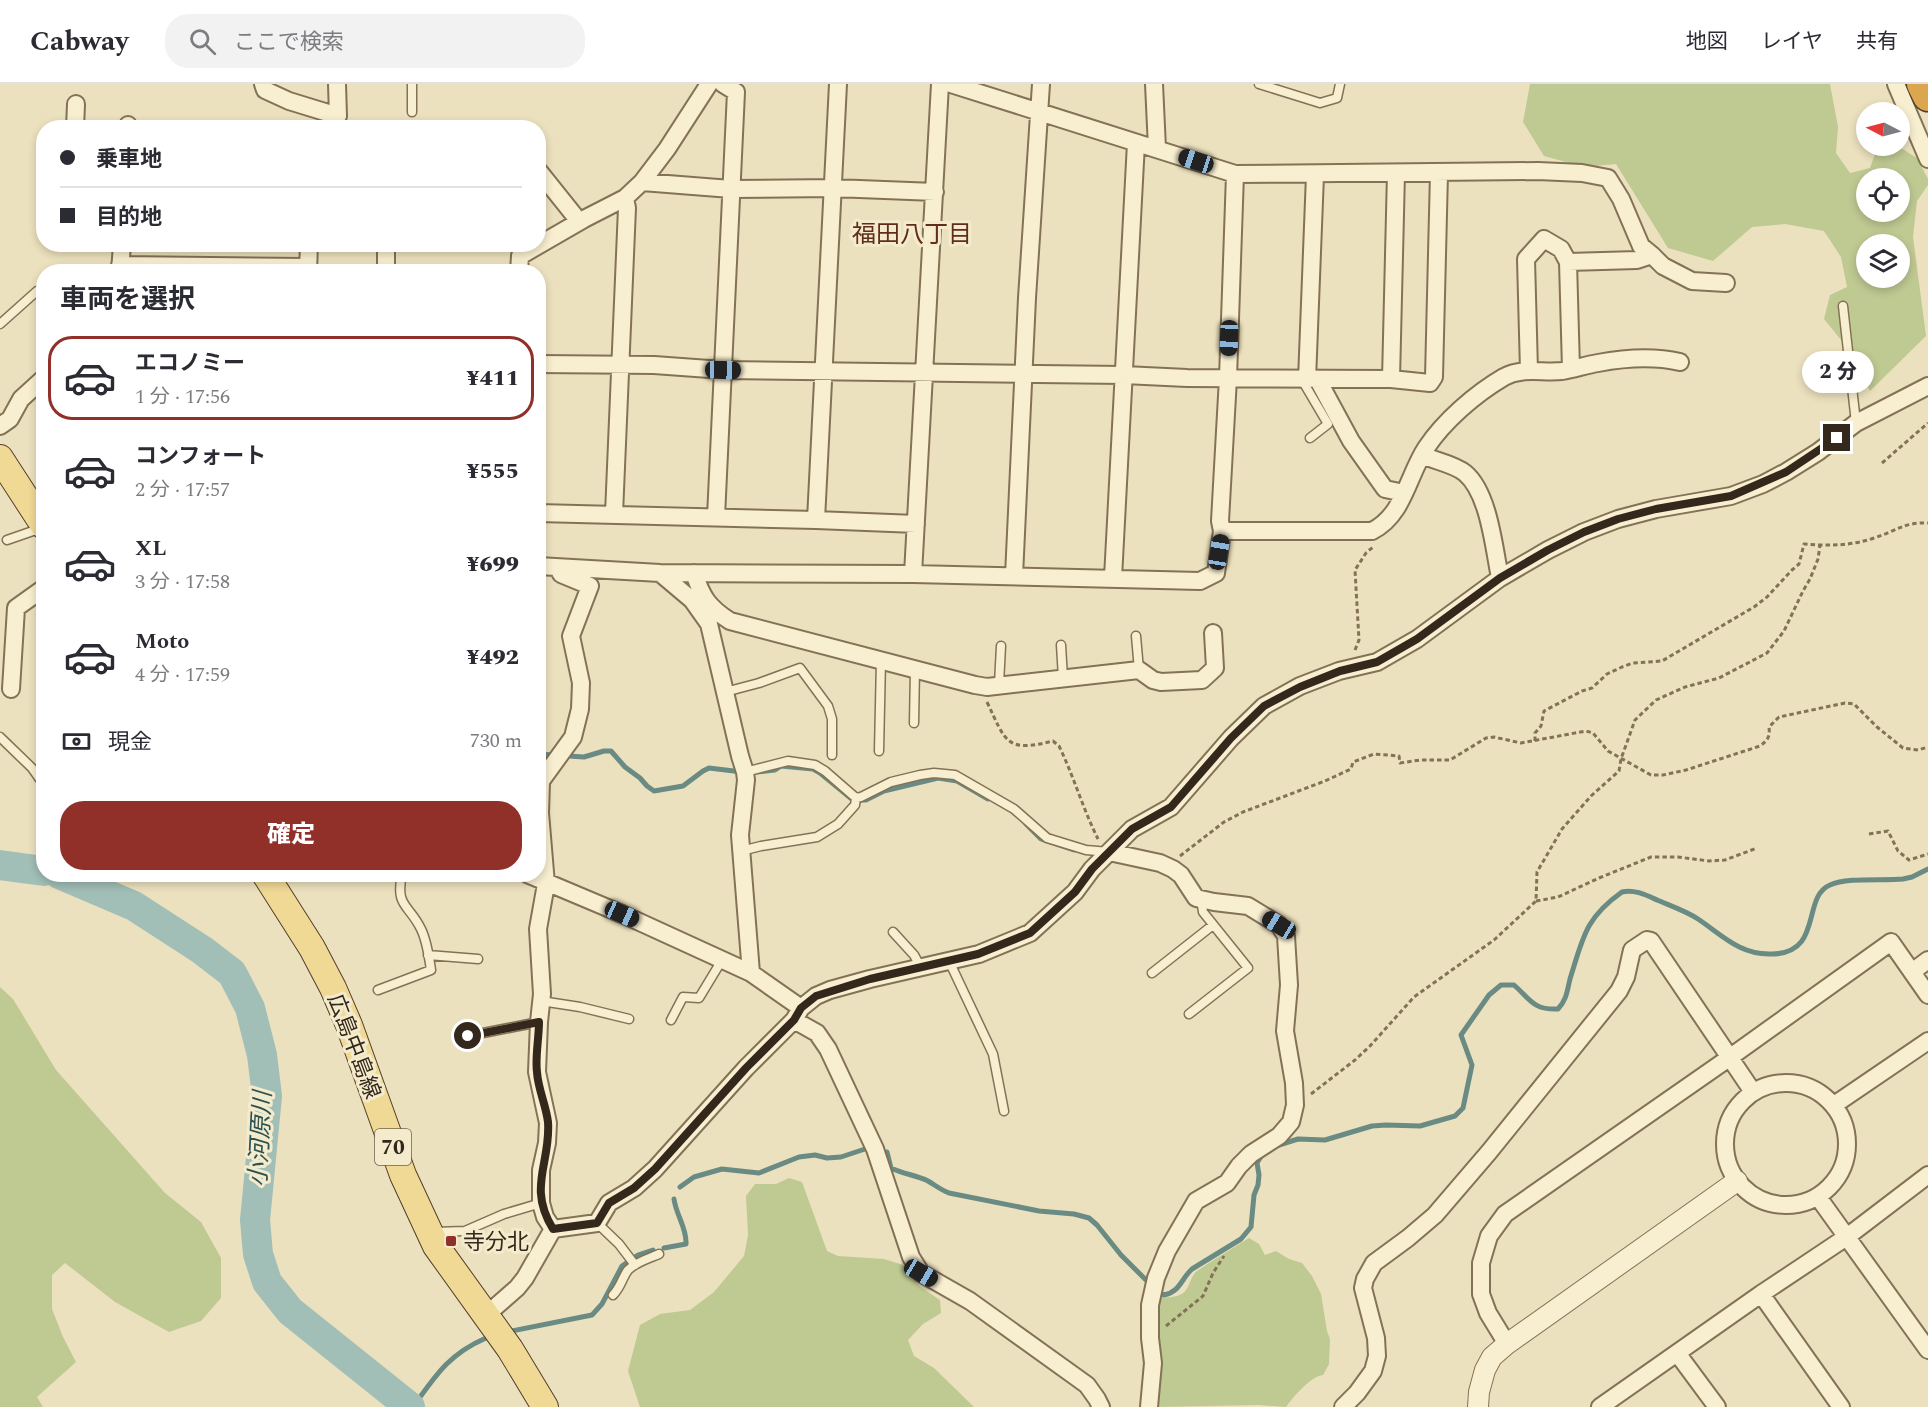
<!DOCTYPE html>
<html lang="ja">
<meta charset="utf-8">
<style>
:root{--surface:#fff;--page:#f2f2f3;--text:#2b2b33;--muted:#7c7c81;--line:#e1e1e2;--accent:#912f29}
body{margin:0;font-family:Spectral,"Noto Sans JP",serif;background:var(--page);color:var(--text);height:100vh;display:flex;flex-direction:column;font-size:22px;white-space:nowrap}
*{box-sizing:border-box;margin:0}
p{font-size:20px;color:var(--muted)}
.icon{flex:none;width:33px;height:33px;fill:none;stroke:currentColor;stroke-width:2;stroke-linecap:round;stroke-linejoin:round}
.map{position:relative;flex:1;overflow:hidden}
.panel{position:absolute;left:36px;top:180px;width:510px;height:618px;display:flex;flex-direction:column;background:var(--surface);border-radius:24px;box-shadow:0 3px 9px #0003}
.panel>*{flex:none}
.top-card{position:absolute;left:36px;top:36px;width:510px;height:132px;border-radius:24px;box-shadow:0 3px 9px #0003;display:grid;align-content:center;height:132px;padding:0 24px;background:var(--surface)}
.needle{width:39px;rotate:276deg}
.controls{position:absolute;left:1856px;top:18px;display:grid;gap:12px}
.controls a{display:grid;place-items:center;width:54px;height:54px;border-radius:50%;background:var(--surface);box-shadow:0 3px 9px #0003;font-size:30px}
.end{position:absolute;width:27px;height:27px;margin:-14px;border:8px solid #33281b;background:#fff;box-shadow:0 0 0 3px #fff}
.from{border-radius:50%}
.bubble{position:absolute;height:42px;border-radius:21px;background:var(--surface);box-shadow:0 3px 9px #0003;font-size:20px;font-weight:800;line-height:42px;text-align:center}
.car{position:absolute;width:18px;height:36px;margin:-18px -9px;border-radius:8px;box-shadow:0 0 4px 2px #0007;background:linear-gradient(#222 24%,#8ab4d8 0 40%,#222 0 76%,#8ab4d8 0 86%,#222 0)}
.top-card b{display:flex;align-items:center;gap:21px;height:57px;font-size:22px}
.top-card b+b{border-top:2px solid var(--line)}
.top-card i{width:15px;height:15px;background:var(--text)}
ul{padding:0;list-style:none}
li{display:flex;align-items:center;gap:18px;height:84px;margin:0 12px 9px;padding:0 12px;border:3px solid transparent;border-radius:24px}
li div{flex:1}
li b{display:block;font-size:22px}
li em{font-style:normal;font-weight:800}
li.active{border-color:var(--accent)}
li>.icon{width:54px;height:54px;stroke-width:1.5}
h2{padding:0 24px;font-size:27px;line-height:72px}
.pay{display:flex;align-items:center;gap:15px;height:66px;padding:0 24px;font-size:22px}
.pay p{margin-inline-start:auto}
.primary-button{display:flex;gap:12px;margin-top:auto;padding:12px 24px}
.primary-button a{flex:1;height:69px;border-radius:24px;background:var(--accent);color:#fff;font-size:24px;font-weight:800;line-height:69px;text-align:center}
header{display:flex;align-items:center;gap:36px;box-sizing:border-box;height:84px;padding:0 30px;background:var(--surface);border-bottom:2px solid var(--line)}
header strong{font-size:28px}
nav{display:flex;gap:33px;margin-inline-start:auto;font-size:21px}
.search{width:420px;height:54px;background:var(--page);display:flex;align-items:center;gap:15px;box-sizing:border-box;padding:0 21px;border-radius:24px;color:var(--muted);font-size:22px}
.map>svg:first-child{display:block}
.green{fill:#bfc992;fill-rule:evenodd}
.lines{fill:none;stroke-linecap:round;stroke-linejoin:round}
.stream{stroke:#698b84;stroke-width:5}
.river{stroke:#a1beb7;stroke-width:30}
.service-casing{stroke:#847257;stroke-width:11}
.minor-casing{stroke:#847257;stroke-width:20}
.tertiary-casing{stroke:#847257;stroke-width:22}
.primary-casing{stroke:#513f2c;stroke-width:28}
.motorway-casing{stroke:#513f2c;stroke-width:33}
.path{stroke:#847257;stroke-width:3;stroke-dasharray:4.5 3;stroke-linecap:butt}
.service{stroke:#f8eed0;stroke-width:8}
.minor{stroke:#f8eed0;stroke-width:16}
.tertiary{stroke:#f8eed0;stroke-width:20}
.primary{stroke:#f0d995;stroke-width:26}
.motorway{stroke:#dba64e;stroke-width:30}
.route{stroke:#33281b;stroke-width:8}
.poi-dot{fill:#912f29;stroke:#f4ebcd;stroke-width:2}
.labels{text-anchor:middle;stroke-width:6;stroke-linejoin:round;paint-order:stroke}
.shield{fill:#f4ebcd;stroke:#6d6250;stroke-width:1.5}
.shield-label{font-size:21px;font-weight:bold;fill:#33281b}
.street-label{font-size:22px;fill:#33281b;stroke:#f4ebcd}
.poi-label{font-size:22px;fill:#33281b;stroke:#f4ebcd;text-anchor:start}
.neighbourhood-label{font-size:24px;fill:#5f2e1c;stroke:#f4ebcd}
.water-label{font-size:24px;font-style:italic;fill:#2b5353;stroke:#f4ebcd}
</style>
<header>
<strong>Cabway</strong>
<div class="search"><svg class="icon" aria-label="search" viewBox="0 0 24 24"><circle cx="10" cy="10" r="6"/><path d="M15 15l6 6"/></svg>ここで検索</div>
<nav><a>地図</a><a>レイヤ</a><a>共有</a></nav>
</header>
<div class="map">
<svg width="1928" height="1323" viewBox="0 0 1928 1323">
<rect width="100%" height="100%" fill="#ece1be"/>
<path class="green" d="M1530,0H1830L1838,43L1836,69L1850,89L1870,84L1876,67L1901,64L1917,74L1928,95V101L1917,117L1913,153L1926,252L1870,307L1845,261L1824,235L1830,211L1847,203L1841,173L1824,147L1785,140L1752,143L1713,177L1668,164L1616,80L1584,83L1544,72L1523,38ZM1866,94H1899V128H1866ZM1866,160H1899V194H1866Z
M0,903L13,915L56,986L165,1109L201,1138L221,1174V1214L201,1237L169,1248L115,1218L65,1179L52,1191V1225L63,1253L76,1278L37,1313L43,1323H0Z
M789,1094L802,1098L827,1167L838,1172L884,1175L903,1181L919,1202L940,1216L941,1229L923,1240L908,1256L914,1272L934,1284L974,1323H640L628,1287L640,1241L660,1230L690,1226L714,1208L744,1172L748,1151L746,1112L755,1100H776Z
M1249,1154L1259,1160L1265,1171L1276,1167L1289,1175L1302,1179L1312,1192L1321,1210L1327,1247L1330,1255L1329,1280L1323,1291C1311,1292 1293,1313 1286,1323L1259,1321L1156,1323L1155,1215C1164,1212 1172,1215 1182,1210C1190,1205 1190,1192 1197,1187C1214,1175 1232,1165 1249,1154Z"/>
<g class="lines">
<path class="stream" d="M538,670L584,673L604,667H611L625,683L640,694L647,702L654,707L683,702L703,687L709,684L742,688
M757,688L775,686L781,682L813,685L820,689L853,716H866L884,707L938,694L957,697L988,715
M1026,740L1041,755L1074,766
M1279,1061L1298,1055L1325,1056L1372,1042L1386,1041L1420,1042L1455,1032L1463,1024L1472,981L1461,951L1489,911L1501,901H1514C1531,916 1533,926 1558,925C1567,915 1567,907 1570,895C1583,854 1585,834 1622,808C1634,805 1646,811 1657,816C1671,822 1686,827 1698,835C1722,851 1740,871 1771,870C1824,870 1801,813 1830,801C1847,793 1883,797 1903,795L1912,793L1928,785
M887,1068L891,1084C903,1090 916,1091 928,1097C935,1101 941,1106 949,1109L1039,1127L1074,1130L1089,1134L1097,1141L1121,1171L1151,1201
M680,1103L694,1093L722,1085L759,1089L799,1073L815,1071L827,1074L841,1073L868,1064
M664,1164L686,1160C687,1144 676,1131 674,1115
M1155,1206L1164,1211C1180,1208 1181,1195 1192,1185L1241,1155L1251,1143L1254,1111L1258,1101L1259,1091L1257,1079L1263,1069
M507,1248L592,1231L602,1220L622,1182L638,1171L653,1166
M413,1323C436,1291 449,1270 486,1254"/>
<path class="river" d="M0,781L44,787
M59,790L134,822L202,866L232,889L250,924L262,971L267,1012L255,1136L258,1170L267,1198L290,1227L410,1323"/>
<defs>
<path id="service" d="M1259,0L1320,19L1337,14L1340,0
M412,28V0
M1843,222L1856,339
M0,240L37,207L44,206
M1302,296L1328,340L1310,354
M7,456L33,447L43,445
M1136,552L1139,586
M1061,561L1063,594
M999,600L1001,562
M725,608L759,599L800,584L828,622L832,635V671
M914,639L915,585
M0,653L32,684L44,701
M879,667L881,576
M745,688L788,677L815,681L825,687L856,714L861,713L891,698L920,691L934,689L955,691L1014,725L1047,754L1086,766L1109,768
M741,767L761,762L817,753L838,740L855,721L856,714
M893,848L914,871L920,882
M428,871L478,875
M949,877L993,970L1004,1027
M1152,889L1213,841
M378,906L431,886C429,873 427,857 421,845C409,820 395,823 402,790
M541,917L580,923L629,935
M1189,930L1248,884L1203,828L1201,815
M671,936L683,913L699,914L722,876
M468,952L539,938
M597,1139L619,1160L635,1181
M433,1148L465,1147L504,1130L541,1119
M613,1211C621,1203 622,1194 628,1186C636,1178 650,1174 659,1170"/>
<path id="minor" d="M263,0L265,6L289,17L338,32L337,0
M951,0L1235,90L1538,87L1582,89L1608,94L1621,115L1641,162L1652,171L1663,182L1692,197L1726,199
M1154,0L1157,64
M1896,0L1928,75
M75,44L76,20
M128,44V41
M538,86L574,131
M642,98L731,105L834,104L935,108
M1568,178L1571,285
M120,181L308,183
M120,188L122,160
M308,188L309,160
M386,188V160
M519,188L520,172L584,135L625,114L642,98L667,65L709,0
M538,280L654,281L723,286L1124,291L1187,294L1391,295L1396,89
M1529,287L1526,175L1544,155L1561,165L1568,178L1637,176L1652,171
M1391,295L1430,299L1434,293L1439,89
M1307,296L1315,91
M1318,296L1351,357L1385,405L1404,409
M0,342L10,335L21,315L44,294
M1422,371C1435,377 1454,380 1465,389C1489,409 1494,464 1500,494
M538,429L816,436L916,440
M614,430L627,124L625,114
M716,433L736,8L723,0
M816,436L838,0
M1222,447H1372C1404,431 1408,391 1426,364C1444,337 1475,310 1504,293C1522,283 1542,289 1562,287C1574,285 1586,281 1598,279C1625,274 1653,272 1680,278
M538,482L660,489L913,490L1200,497L1216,489L1222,447L1220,437L1228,294L1235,90
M660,489L692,516L709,540L740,672L745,688L746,696L740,751L751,889
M694,489C702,513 708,523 730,537L975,601L987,603L1139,586L1153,596L1161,598L1202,596L1215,584L1213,549
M913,490L940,0
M1014,492L1027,214L1041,0
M1113,494L1136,59
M11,605L16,524L44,504
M1109,768L1160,779L1173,785L1181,791L1196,814L1214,818L1248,822L1279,841L1286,852L1289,901L1285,947L1294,999L1295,1021L1291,1038L1279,1052L1251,1070L1239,1082L1227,1099L1196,1117L1167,1167L1156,1194L1150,1221V1254L1153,1279L1149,1323
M527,790L622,830L751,889L801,924
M1912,888L1928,876
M794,936L817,949L828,965L875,1065L911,1173L921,1189L970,1217L1087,1301L1097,1315L1101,1323
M1725 1060a61 61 0 1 1 122 0a61 61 0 1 1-122 0Z
M1834,1021L1928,957
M1818,1113L1928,1266
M553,1145L597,1139L609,1119L634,1104L655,1085L746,984L794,936L801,924L816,912L830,906L870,895L979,870L1030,849L1075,808L1092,785L1132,745L1171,723L1231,654L1264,622L1300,602L1339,587L1377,578L1417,555L1500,494L1548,466L1584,448L1618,435L1656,425L1731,412L1763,400L1786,388L1818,368L1856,339L1928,302
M553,1145L545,1133L541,1119V1086L547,1059L548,1039L537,988L539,938L542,910L538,845L546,800L540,729L541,697L573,653L580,625L581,599L571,552L590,502L561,490L559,486
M1761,1210L1841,1323
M485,1232L517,1204L525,1194L553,1145
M1507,1260L1488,1229L1481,1210V1179L1489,1152L1505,1130L1729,974L1891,858L1928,911
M1677,1269L1717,1323
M1343,1323L1357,1309L1373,1287L1377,1272L1376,1254L1363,1204L1365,1195L1374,1179L1408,1154L1435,1131L1489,1068L1619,907L1626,893L1632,866L1647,856L1651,857L1753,1008
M1600,1323L1761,1210L1848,1152L1928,1091"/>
<path id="tertiary" d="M1478,1323L1479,1308L1485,1286L1492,1273L1507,1260L1737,1097"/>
<path id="primary" d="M0,374L44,442
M265,790L312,864L333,904L349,941L403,1091L436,1162L510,1265L545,1323"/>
<path id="motorway" d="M1922,0L1928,12"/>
</defs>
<use href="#service" class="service-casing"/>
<use href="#minor" class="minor-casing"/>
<use href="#tertiary" class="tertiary-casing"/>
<use href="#primary" class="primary-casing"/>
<use href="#motorway" class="motorway-casing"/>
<path class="path" d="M1882,379L1928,339
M1355,566L1359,556L1355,486L1366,469L1373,463
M987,618C1006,658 1006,669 1053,657L1059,662C1074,693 1083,725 1098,755
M1535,657V649L1541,642L1544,627L1582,607L1592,604L1607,590L1622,583L1633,579L1662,577L1754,523L1767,513L1792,486L1799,480L1804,460C1828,462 1851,462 1874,454C1896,447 1904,438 1928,439
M1869,750L1888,747L1898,767L1909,776L1928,770
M1180,772L1224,738L1243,728L1325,697L1351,685L1353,678L1374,670L1399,672L1400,679L1420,676H1450L1486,654L1494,653L1521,659L1586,647L1593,649L1608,667L1651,691H1663L1686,686L1760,662C1768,656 1770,653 1769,643L1779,633L1845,619L1854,620L1877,643L1903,664L1918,666L1928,663
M1536,817L1558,813L1599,794L1651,773H1678L1709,777L1725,776L1757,764
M1311,1010L1355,976L1370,962L1414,913L1494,856L1536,817L1537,788L1562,745L1591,712L1619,687L1621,675L1635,636L1656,616L1685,603L1719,594L1767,569L1784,547L1803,507L1810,495L1818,475L1820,461
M1166,1242L1203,1212L1213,1189L1224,1172"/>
<use href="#service" class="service"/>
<use href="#minor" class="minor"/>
<use href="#tertiary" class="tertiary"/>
<use href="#primary" class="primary"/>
<use href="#motorway" class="motorway"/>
</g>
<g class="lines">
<path class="route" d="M468,952L539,938C539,953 535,974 537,988C538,1005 546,1021 548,1038C551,1079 527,1103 553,1145L597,1139L609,1119L634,1104L655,1085L746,984L794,936L801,924L816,912L870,895L978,870L1030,849L1075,808L1092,785L1132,745L1171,723L1231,654L1264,622L1300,603L1340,587L1377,578L1417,555L1500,494L1548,466L1584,448L1618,435L1656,425L1731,412L1786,388L1837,354"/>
</g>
<rect class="poi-dot" x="445" y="1151" width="12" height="12" rx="3"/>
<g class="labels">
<rect class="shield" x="375" y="1045" width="36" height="36" rx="4.5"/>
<g class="shield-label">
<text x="393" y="1070">70</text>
</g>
<g class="street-label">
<text transform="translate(355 962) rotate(69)" y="8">広島中島線</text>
</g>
<g class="poi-label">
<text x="463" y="1165">寺分北</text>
</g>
<g class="neighbourhood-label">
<text x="912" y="158">福田八丁目</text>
</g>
<g class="water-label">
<text transform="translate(260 1055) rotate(-87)" y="8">小河原川</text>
</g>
</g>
</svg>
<div class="controls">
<a><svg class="needle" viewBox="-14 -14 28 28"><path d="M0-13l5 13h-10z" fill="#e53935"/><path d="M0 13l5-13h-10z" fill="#7c7c81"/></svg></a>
<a><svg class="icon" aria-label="locate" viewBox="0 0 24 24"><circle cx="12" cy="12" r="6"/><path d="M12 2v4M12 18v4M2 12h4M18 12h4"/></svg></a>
<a><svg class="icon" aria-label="layers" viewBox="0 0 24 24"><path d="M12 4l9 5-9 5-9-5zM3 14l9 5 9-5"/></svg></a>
</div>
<i class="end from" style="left:468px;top:952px"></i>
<i class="end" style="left:1837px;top:354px"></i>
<div class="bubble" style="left:1802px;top:267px;width:72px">2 分</div>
<i class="car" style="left:1196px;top:77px;rotate:288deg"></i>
<i class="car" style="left:1229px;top:254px;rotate:182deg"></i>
<i class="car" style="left:723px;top:286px;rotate:91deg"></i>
<i class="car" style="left:1219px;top:468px;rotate:9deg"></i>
<i class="car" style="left:622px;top:830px;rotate:114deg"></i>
<i class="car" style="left:1279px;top:841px;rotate:301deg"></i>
<i class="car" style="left:921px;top:1189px;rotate:120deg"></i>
<div class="top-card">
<b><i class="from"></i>乗車地</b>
<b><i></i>目的地</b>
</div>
<section class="panel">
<h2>車両を選択</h2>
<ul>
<li class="active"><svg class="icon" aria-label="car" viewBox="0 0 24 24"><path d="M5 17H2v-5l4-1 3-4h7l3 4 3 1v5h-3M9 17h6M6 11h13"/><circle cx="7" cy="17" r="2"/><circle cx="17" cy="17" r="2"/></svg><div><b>エコノミー</b><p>1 分 · 17:56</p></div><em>¥411</em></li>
<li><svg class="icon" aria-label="car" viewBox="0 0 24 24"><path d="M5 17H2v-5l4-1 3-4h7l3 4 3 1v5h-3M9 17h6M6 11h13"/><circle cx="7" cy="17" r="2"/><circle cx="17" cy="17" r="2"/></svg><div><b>コンフォート</b><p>2 分 · 17:57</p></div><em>¥555</em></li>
<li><svg class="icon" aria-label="car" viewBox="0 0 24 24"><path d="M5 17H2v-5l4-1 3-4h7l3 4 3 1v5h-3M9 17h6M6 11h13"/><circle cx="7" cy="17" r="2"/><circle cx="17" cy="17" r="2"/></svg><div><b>XL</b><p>3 分 · 17:58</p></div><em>¥699</em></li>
<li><svg class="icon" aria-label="car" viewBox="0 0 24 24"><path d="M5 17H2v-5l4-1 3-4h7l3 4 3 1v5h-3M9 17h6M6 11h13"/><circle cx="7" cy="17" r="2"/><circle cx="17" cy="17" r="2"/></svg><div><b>Moto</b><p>4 分 · 17:59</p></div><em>¥492</em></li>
</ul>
<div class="pay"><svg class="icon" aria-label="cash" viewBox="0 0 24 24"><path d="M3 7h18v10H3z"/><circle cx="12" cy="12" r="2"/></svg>現金<p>730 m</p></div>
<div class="primary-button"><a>確定</a></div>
</section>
</div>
